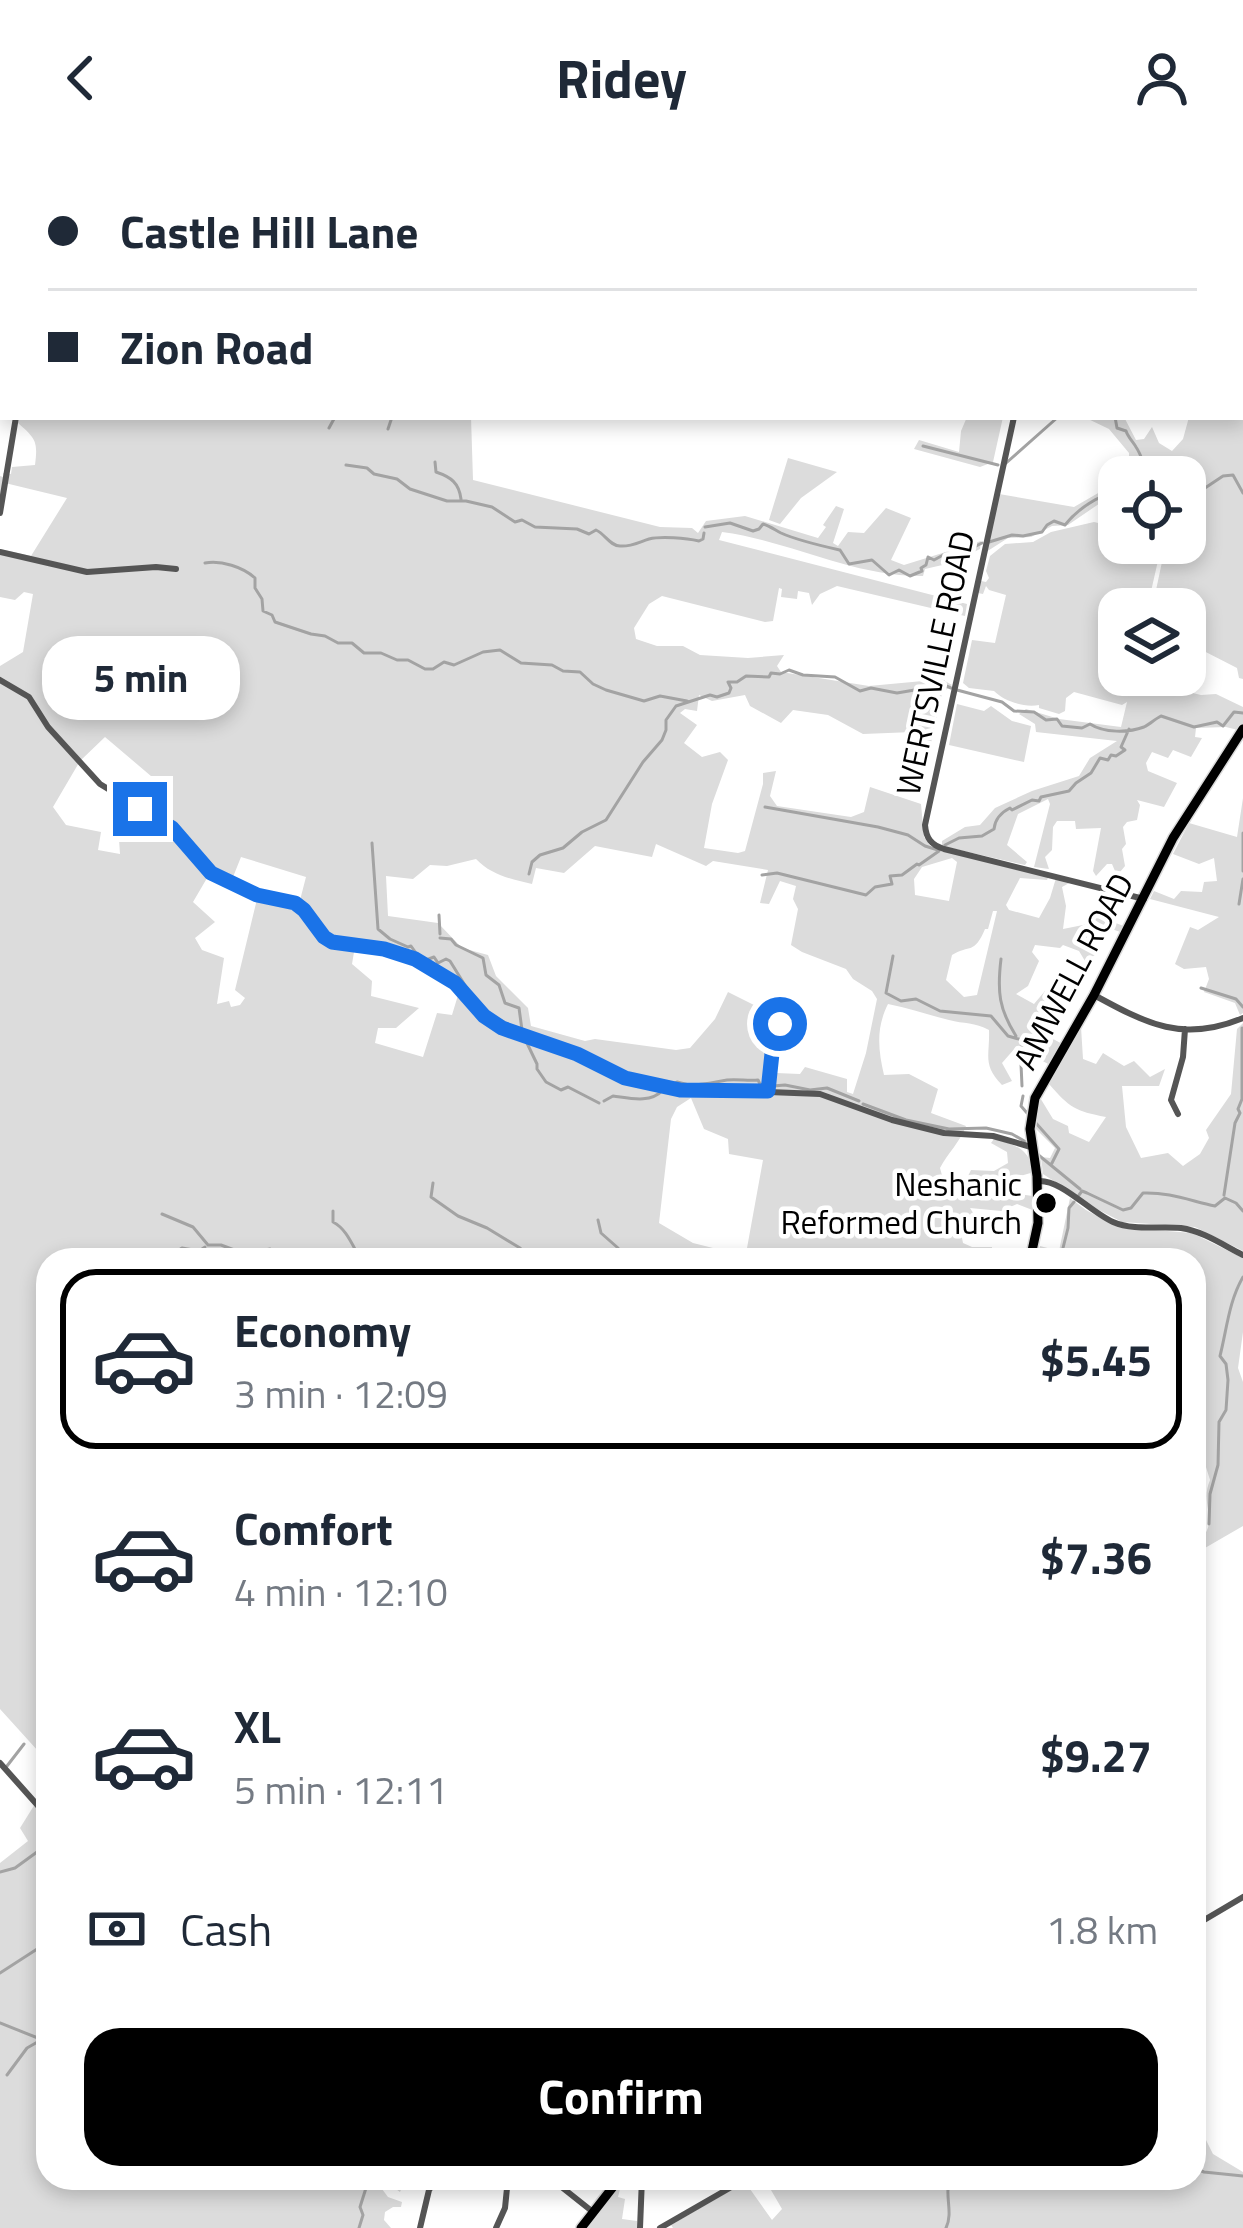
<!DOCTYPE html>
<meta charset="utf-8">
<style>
:root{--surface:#fff;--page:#f2f2f3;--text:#1f2937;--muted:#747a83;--line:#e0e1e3;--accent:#000}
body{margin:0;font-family:"Titillium Web",sans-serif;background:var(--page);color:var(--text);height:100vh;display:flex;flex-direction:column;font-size:45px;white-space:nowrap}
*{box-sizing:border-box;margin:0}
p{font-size:39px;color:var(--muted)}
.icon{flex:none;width:66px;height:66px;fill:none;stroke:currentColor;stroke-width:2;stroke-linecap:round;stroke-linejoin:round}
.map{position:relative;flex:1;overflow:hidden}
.panel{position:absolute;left:36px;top:1092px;width:1170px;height:942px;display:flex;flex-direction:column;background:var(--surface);border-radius:36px;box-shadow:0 6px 18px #0003}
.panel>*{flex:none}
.guide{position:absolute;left:0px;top:0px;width:1245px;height:264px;box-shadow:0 6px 18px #0003;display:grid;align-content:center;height:264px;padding:0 48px;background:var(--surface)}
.buttons{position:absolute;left:1098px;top:300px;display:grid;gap:24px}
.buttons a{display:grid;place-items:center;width:108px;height:108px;border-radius:24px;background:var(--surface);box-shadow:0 6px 18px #0003;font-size:60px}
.end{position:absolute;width:54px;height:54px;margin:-27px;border:15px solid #1a73e8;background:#fff;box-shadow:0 0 0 6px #fff}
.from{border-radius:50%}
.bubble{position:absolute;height:84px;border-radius:36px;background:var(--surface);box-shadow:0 6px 18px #0003;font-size:39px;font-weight:700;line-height:84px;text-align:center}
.guide b{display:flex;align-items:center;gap:42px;height:114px;font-size:45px}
.guide b+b{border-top:3px solid var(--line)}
.guide i{width:30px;height:30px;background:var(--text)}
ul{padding:21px 0 0;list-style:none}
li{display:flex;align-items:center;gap:36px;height:180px;margin:0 24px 18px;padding:0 24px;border:6px solid transparent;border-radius:36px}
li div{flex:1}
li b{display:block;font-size:45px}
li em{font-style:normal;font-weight:700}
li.on{border-color:var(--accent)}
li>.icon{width:108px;height:108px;stroke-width:1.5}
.pay{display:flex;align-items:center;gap:30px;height:132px;padding:0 48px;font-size:45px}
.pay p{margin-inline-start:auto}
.action{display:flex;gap:24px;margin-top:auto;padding:24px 48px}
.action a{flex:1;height:138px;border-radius:36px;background:var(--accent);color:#fff;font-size:48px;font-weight:700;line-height:138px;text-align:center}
header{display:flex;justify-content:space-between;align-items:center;height:156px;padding:0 48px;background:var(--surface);font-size:54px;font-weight:700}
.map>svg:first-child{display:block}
.green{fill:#dcdcdc;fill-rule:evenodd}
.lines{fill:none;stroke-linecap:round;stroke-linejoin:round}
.stream{stroke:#a3a3a3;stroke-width:3}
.major-casing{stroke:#dbdbdb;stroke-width:12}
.minor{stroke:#555;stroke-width:6}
.major{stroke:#000;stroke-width:9}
.route{stroke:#1a73e8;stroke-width:15}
.poi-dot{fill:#000;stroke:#fff;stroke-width:4.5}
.labels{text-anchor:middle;stroke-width:9;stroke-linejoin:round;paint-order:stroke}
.street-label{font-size:33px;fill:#000;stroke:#fff}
.poi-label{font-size:33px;fill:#000;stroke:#fff;text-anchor:end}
</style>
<header><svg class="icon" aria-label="back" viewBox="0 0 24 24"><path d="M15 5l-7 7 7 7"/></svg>Ridey<svg class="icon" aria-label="person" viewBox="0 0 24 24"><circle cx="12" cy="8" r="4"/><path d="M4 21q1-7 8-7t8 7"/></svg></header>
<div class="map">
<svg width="1243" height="2072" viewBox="0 0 1243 2072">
<rect width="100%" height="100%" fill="#fff"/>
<path class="green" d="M85,0H439L442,3H84Z
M1243,142V523L1239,522L1237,512L1196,491L1197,485L1185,483V453H1152L1166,387H1185V321H1145L1138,317L1133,321H1122L1129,312V297L1109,273L1084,261H1124L1136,284L1144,283L1152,271L1159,287L1172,295L1183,283L1189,261H1242Z
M19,261H471L473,324L660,371L692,372L698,377L706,365L745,360L818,382L826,371L823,369L836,350L844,353L833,387L838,390L848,376L864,377L886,352L911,362L891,404L904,409L981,385L980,393L951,407L925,413L923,420C853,421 790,385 722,376L719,384L967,448L965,460L837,430L820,438L812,449L809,437L798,435L797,443L781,441L782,433L779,432L773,465L765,466L662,440L649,448L634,472L636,483L657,490H683L700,499L748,502L784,499L777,510L781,516L869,530L923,525L941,510L945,525L952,529L942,537L931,587L913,576L863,578L828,559L793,554L781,567L750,550L745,539L712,545L699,539L697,555L685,553L680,557L697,569L684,587L702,601L720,596L728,604L712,648L704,692L738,697L745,695L763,628V617L776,615L770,640L777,650L851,661L864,656L870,631L921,648L924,681L931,691L1049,720L1047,724L1020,722L1006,749L1009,754L1039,762L1050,742L1056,722L1071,726L1062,731L1066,750L1063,773L1088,768L1093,758L1126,771L1123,777L1106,771L1098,775L1091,791L1095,799L1085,805L1079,795L1063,789L1060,792L1035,789L1032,796L1039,805L1028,830L1016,838L1034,848L1045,835L1050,837L1052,853L1058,865L1041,856L1037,874L1064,889L1052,910L1016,891L1002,907L1012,925L1002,929C982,908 990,900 989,874C975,866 964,868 949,864C928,859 909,852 888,848C876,872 878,893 884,919L909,918L938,933L931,957L966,970C960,986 948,997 940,1012L943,1023L966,1024L971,1014L994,1015L1008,1007L1007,996L991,987L994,983C1016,989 1028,992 1034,1016L1013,1022L1018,1038L1033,1040L1035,1055L1017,1048L1001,1055L970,1052L977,1063L976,1070L961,1077L963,1087L972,1091H992V1104H790L747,1092L763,1004L729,998L728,983L704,973L691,942L677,951L671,963L659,1067L693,1087L761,1104H48V1606L0,1553V510L23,496L33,438L24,436L15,444L0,441V393L31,400L67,342L5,327L0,353V320L3,321V317L11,318L12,311L35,309C38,285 36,283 18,267ZM105,581L158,626L139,652L116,639L120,698L98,694L101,676L66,669L53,651L80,605ZM656,688L706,710L713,705L768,714L760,747L769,748L780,725L796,730L793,743L798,753L791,789L802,796L846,813L853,823L872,835L877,843L866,897L853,938L847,936V923L805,911L800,918L776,917L767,921L775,871L762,869L758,851L728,836L715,863L690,892L676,894L595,883L585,885L531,870L528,852L496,820L488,799L462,792L438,767L388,760L386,720L413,723L430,709L447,710L476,703C491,719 511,723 532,728L536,712L564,717L595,690L652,701ZM241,701L306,721L299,748L258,739L235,834L245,842L240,849L231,851L229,845L217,848L224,802L202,794L195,782L215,766L193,746L210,717L231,726ZM952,702L957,706L949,745L915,739L914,723L922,711ZM993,755H997L977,839L964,841L946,824L952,799C970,788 974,799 985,773H988ZM355,790L403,798L405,794L462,826L452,859L437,857L423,901L375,887L378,872H396L419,852L371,840L372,825L352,808Z
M967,261H1003L993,306L980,311L914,293L919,284L959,296L961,275Z
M788,302L837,316L801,342L780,368L769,364Z
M1119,325V341H1109L1068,369L1052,370L1031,381L1008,382L986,396L999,338L1074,351Z
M1094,366L1119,372V387H1162L1147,453H1119V519H1133L1129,541L1135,523L1201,539L1216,538L1243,551V567L1238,574L1226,571L1196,572L1195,581L1202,582L1191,601L1173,594L1168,602L1152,596L1146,607L1148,615L1177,627L1164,651L1137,644L1140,649L1137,664L1127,666L1123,671L1126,688L1122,693L1125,710L1120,716L1115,715L1112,708H1107L1096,720L1093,715L1101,672L1076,673L1075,665H1057L1053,671L1052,694L1045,701L1049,713L1034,711L1050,648L1048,643L1018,658L1007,689L1027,706L1025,709L942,690V685L965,671L980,669L995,652L1032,635L1079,620L1090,602L1117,585L1036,576L1035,568L1019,558L1026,553L1059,563L1121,571L1127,546L1122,549L1074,536L1066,542L1065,555L1059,558L1039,552V549C1024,552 1004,545 994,535L969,532L963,527L972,484L995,487L1006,439L989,434L986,430L983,438L978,437L981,425L986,426L989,422L986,415L990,400L1005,388L1033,386L1051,376Z
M957,548L984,555L991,550L1012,565L1031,570L1024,606L949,589Z
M1243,642V857L1240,859L1235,847L1204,836L1209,823L1206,811L1184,813L1175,808L1190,771L1198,774L1219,761L1150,743L1154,735L1174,743L1181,735L1202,736L1204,726L1217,725L1214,702L1199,708L1173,698L1189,667L1237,681Z
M1243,867V1095L1195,1071L1122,1066L1095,1052L1043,1018L1041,1001L1050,1002L1055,992L1033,970L1039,940L1053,963L1068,970L1069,977L1089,986L1106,961C1075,955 1070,952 1049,928L1081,871L1083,903L1096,908L1103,897L1124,910L1134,905L1150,921L1165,913L1159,930H1122L1126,971L1141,1002L1168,997L1183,1010L1200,998L1209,982L1206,974L1231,938L1237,873Z
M1070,1042L1086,1054L1117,1071L1192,1077L1243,1102V1176L1238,1212L1243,1226V1370L1198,1396H1194V1390C1224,1365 1198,1352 1210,1324L1201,1295L1194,1288V1104H1163L1155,1097L1140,1100L1111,1093L1089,1104H1036L1040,1090L1059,1095Z
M35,1648L48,1662V2022H370L376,2026H384L380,2022H406L400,2036L386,2026L382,2033L388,2041L402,2046L401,2051H393L385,2056L384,2064L391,2072H0V1707L28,1685L20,1672Z
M1206,1984L1213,1998L1243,2016V2072H673L671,2069L745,2026L772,2064L782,2053L764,2022H1194V1989Z
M624,2025L626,2032L620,2033L618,2041L625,2043L622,2063L637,2065V2072H586Z"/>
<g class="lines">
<path class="stream" d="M379,0L384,3
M530,0L532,3
M1013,0L1014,3
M1115,261L1117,272L1126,275C1128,281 1133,286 1136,291C1148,309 1139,320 1167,321
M329,272L335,261
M388,273L392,261
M923,290L998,309
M435,306L436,316C451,321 459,327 461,343
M1005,308L1058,261
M346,309L367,312L374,318L397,323L410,333L447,345H466L492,351L515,366L522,364L535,371L577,373L589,378L596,374C605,378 610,390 620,390C631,391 639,386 649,383C661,380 686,382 699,385L703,383L704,377
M1129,321L1134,310L1143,307
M1185,328L1202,334L1223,320L1233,319L1243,337
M705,371L730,367L753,375L759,373L763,368C770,370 775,374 781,377C799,385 822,390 840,394L849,408L872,404L889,419L899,414L910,420L922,415L921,412L926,409L928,401L934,404L945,398L958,399L961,395H966L982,387
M989,386L1012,379L1023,380L1042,376L1047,369L1054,365L1065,369C1076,355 1100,336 1119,338
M205,407C221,404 243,411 255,422V432L262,443L263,455L272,459L275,466L311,478L325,480L338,487H352L364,497H381L397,504H408L425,513H433L444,506L454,509L483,496L500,494L521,507L552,509L563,515L580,516L593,528L606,534L644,545L660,540L687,545
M957,534L1002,546L1014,555L1034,556L1046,564L1057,563L1062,570L1082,572L1090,568C1104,577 1128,577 1144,571C1150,568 1155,563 1161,560L1194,571L1217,566L1223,570L1234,556L1243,557
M765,651L878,671L908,679L925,690L938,694
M1243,677V715
M372,687L378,773L390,783L408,791L411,790L416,797
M945,689L959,682L982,680L994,673C995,663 1000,657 1010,652L1012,654L1032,644L1039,645L1041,641L1069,635L1076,627L1091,617L1100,602L1108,604L1111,599L1116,600L1125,594L1121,591L1129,573
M529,718L532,706L540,699L563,692L582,676L606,664L643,606L662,584L666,574V564L676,550L710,539L717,541L729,537L731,532L728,526H737L746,520L769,521L771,517L780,518L789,514L803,519L835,521L860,535L871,532L897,537L944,529L951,532
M762,719L777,717L866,739L875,731L892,728L890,720L902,719L917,708L919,709L939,695
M1239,748L1243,723
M439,759L440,778
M440,782L451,783L456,789L483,802L486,819L499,829L505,847L519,852L522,874
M419,799L426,804L434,801L438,807L446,803L450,805L471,839L487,857L522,876
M893,800L886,837L901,845L916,843L940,855L991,860L1008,880L1022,884V892
M1001,803C997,836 999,853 1016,880
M1201,832L1236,843L1243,851
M525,883L537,908V913L546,926L561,934L568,931L599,947
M1021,908L1022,930
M671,929L677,926C694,932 709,927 727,924C738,923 748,925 758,924L760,928L766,930
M773,930L785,929L810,934L827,932L859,945
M1023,940L1021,950L1027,957
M604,945L613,940C629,942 650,948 663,934
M863,948L906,964L949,973L986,972L1012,978L1026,986
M1035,966L1059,993L1051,1009
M1036,997L1080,1033
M433,1027L431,1041L458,1060L487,1072L520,1092L529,1101L557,1104
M1079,1039L1082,1035L1087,1037L1123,1054L1131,1052L1143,1037C1169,1036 1191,1045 1215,1050L1225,1042L1236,1047L1243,1055
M1224,1039L1235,967L1240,957L1238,953L1242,943V872
M333,1055V1066C347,1073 353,1091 361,1104
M162,1058L193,1071L208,1089H221L245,1098L270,1093L285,1104
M598,1064L601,1077L618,1092L622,1104
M130,1104L133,1100C149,1096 167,1103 182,1092L199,1095L205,1091
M1060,1104L1068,1072L1069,1052L1074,1046
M1209,1368L1210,1338L1218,1309L1219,1266L1226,1254L1228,1224L1226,1208L1220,1200C1227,1172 1229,1145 1243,1121
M7,1610L24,1588
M0,1716L15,1712L48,1688
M0,1817L48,1786
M0,1867L48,1886
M7,1919L27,1892L48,1880
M1194,2012L1204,2016L1243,2020
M359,2072L363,2059L360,2051L366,2032L365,2022
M946,2072C954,2055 943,2038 951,2022"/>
<defs>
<path id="major" d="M1030,1104L1038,1067L1037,1020L1030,973L1035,942L1094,839L1173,682L1243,573
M581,2072L620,2022"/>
</defs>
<use href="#major" class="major-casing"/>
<path class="minor" d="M987,0L988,3
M1104,0L1115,3
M56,3V0
M1242,35H1243
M1014,261L925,669C926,682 931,689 944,693L1144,743
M0,357L16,261
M0,396L87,416L156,411L176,413
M0,524L29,541L48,571L100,628L172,672L206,714L252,737L295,747L324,781L332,786L384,793L415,803L455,827L484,860L502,872L577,898L619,921L668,932L820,938L892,964L944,977L993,980L1031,991
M1094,839C1147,868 1183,887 1243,862
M768,935L773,888L780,862
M1178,958L1171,944L1183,901L1185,873
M1038,1025C1061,1023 1090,1056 1113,1066C1134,1075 1158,1070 1181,1072C1203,1075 1223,1089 1243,1099
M0,1607L48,1661
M1194,1770L1243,1741
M544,2022L559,2029L593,2056
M420,2072L429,2034L438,2022
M496,2072L505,2052L508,2022
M640,2072L642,2022
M660,2072L747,2022"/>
<use href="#major" class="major"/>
</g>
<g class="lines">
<path class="route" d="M140,653L172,672L211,717L257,739L295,747L304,754L324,781L332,786L384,793L415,803L455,827L484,860L502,872L577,898L625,922L680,934L768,935L773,888L780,868"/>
</g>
<circle class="poi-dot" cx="1046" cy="1047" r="12"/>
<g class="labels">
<g class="street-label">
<text transform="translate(935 507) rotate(-78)" y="12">WERTSVILLE ROAD</text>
<text transform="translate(1073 815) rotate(-62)" y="12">AMWELL ROAD</text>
</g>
<g class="poi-label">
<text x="1022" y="1040">Neshanic<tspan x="1022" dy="38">Reformed Church</tspan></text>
</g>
</g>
</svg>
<div class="buttons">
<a><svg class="icon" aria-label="locate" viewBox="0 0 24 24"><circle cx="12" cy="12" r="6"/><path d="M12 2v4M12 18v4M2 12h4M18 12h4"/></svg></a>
<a><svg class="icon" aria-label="layers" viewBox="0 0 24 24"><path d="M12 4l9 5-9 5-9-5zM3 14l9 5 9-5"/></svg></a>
</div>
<i class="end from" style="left:780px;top:868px"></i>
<i class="end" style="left:140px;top:653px"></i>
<div class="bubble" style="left:42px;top:480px;width:198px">5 min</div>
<div class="guide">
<b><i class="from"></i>Castle Hill Lane</b>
<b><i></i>Zion Road</b>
</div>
<section class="panel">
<ul>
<li class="on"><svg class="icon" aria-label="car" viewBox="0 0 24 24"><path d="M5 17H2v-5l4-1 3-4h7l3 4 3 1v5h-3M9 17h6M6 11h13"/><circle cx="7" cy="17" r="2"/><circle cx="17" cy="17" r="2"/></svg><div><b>Economy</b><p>3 min · 12:09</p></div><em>$5.45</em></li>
<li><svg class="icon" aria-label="car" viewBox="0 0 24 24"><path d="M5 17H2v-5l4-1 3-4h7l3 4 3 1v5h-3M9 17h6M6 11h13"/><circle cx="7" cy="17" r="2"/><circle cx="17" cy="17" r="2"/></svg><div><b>Comfort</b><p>4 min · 12:10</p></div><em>$7.36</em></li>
<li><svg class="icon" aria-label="car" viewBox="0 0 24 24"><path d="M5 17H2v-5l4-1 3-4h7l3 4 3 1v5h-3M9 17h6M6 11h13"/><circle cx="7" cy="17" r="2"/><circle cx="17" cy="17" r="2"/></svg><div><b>XL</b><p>5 min · 12:11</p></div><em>$9.27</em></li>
</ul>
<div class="pay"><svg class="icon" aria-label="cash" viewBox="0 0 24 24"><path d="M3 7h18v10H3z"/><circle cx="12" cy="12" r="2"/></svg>Cash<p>1.8 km</p></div>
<div class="action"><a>Confirm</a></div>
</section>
</div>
